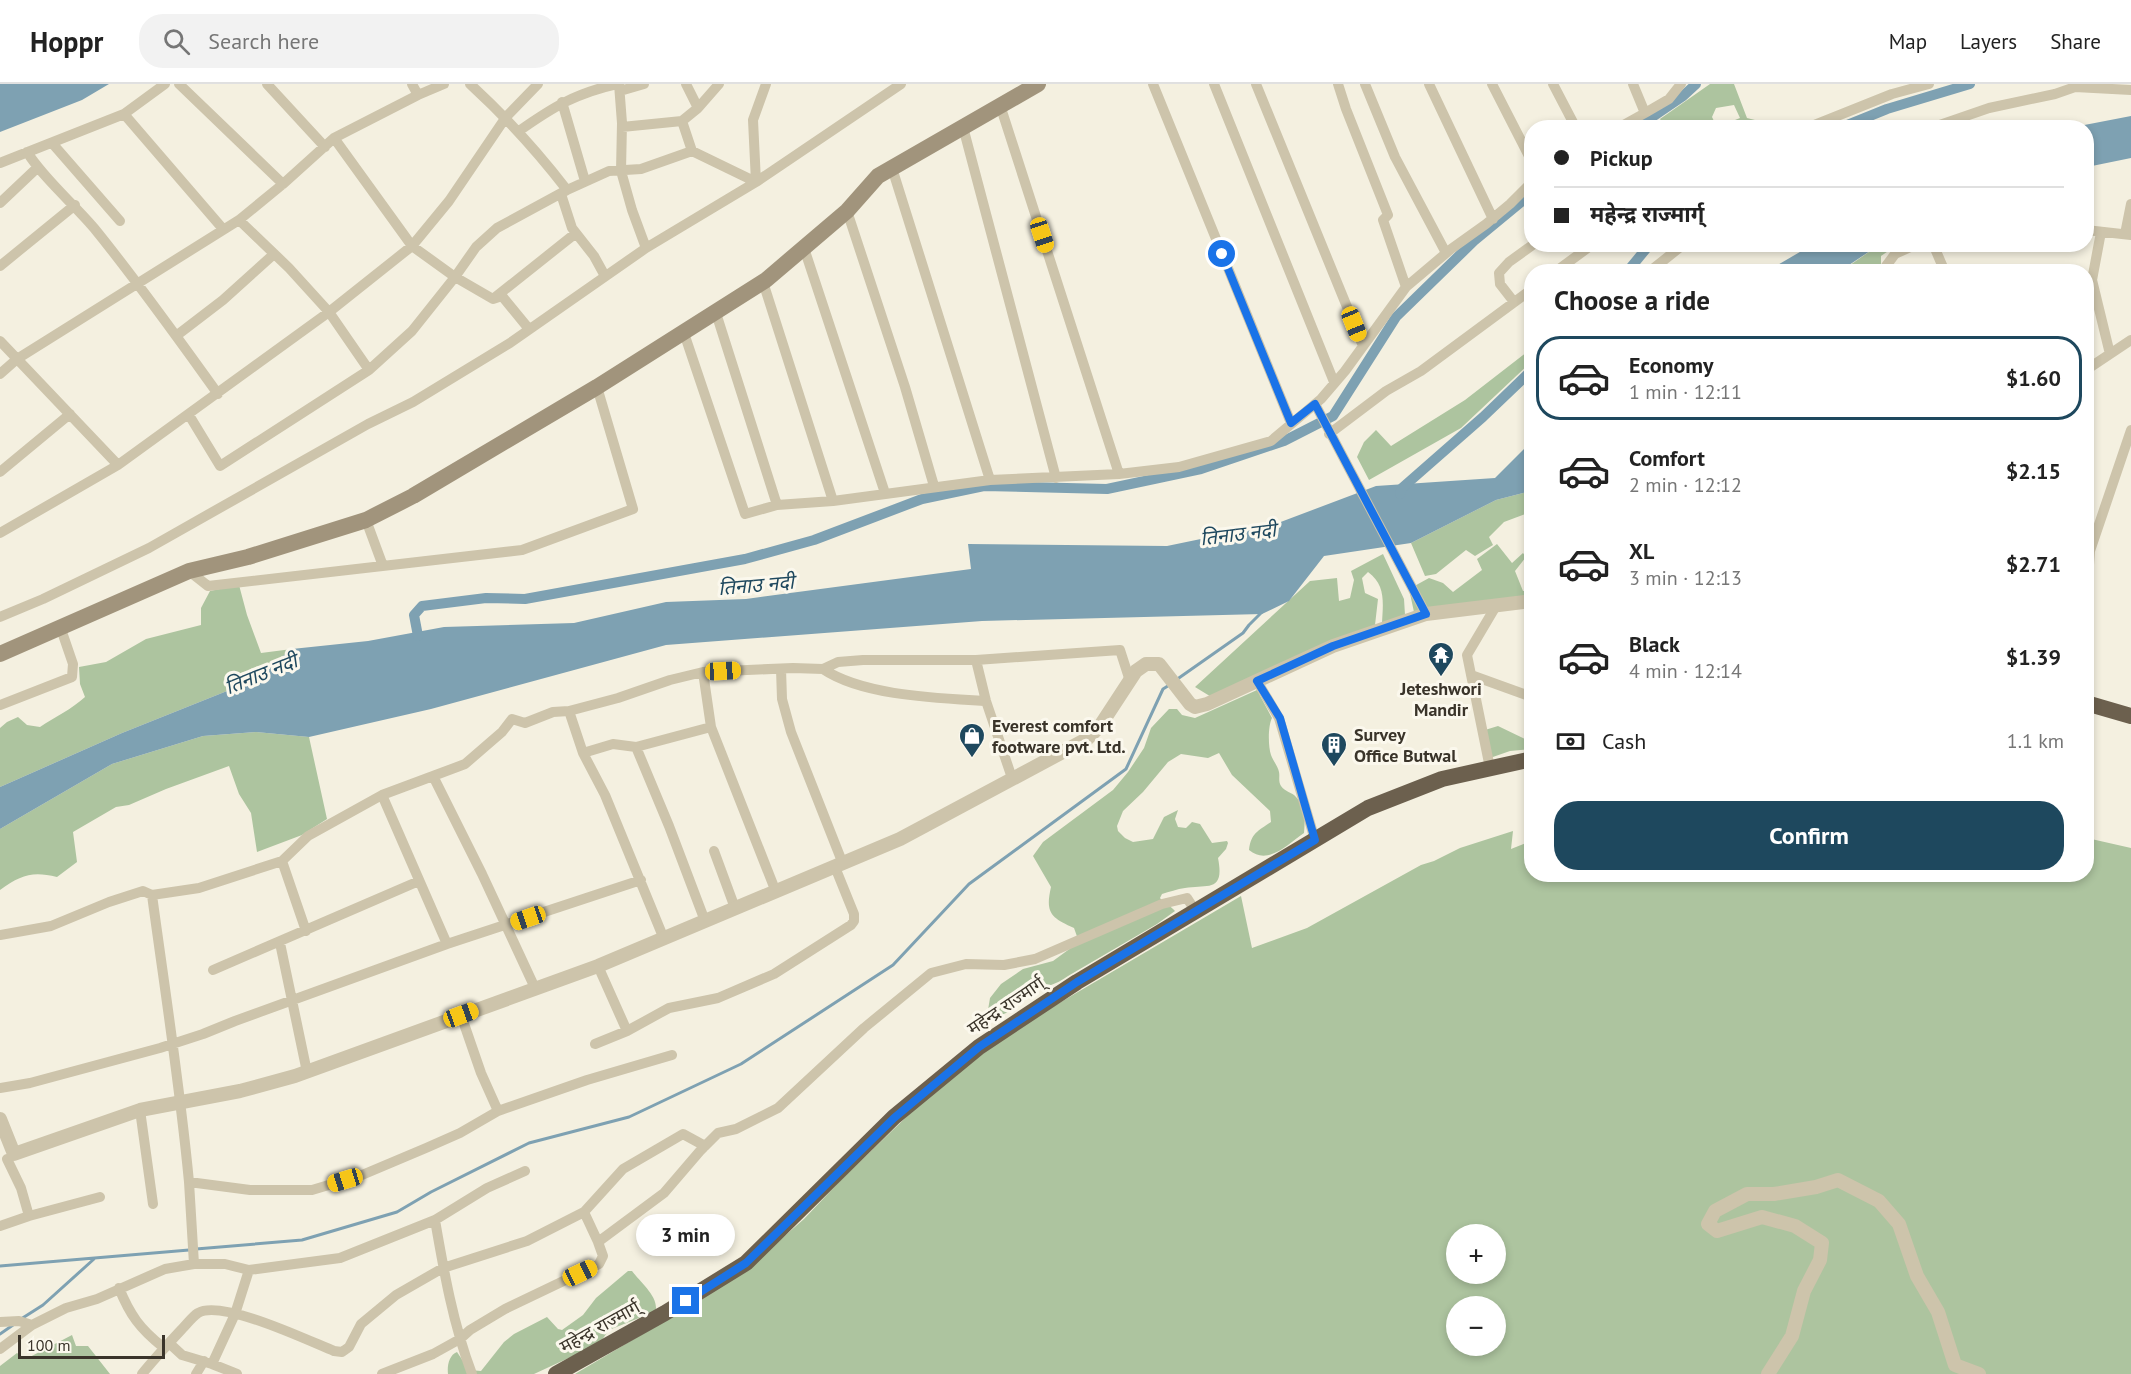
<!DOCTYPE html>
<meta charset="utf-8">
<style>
:root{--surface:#fff;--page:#f2f2f2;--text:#222;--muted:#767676;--line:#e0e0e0;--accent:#1e485e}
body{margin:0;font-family:"PT Sans","Noto Sans Devanagari",sans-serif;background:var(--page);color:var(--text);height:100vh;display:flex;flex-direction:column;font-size:22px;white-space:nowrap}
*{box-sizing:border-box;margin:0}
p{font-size:20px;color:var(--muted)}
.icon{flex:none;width:33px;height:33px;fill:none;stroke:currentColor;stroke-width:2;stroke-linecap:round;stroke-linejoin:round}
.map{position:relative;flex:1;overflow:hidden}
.sheet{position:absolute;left:1524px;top:180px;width:570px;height:618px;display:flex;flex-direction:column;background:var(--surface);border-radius:24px;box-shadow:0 3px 9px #0003}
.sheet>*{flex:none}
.guide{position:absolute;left:1524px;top:36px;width:570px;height:132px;border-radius:24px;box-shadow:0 3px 9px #0003;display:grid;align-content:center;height:132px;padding:0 30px;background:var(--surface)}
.fabs{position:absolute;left:1446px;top:1140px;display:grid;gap:12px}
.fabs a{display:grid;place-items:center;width:60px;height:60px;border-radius:50%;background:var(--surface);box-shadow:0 3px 9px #0003;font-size:30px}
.scale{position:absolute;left:18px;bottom:15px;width:147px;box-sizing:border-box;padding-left:6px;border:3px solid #3a342a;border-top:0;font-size:16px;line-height:21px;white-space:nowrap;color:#3a342a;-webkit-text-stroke:4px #fbf8ed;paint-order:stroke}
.end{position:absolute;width:27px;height:27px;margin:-14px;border:8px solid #1a73e8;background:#fff;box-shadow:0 0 0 3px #fff}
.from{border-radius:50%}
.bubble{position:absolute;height:42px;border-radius:21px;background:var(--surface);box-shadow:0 3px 9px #0003;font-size:20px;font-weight:700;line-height:42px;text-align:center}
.car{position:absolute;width:18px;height:36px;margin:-18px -9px;border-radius:8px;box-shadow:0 0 4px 2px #0007;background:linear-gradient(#f5c518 24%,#345 0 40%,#f5c518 0 76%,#345 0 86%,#f5c518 0)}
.guide b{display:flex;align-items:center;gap:21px;height:57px;font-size:22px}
.guide b+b{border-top:2px solid var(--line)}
.guide i{width:15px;height:15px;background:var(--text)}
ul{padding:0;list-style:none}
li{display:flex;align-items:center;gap:18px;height:84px;margin:0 12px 9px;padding:0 18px;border:3px solid transparent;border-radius:24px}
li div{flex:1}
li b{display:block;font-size:22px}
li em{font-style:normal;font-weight:700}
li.on{border-color:var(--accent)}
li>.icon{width:54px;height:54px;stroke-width:1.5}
h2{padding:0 30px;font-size:27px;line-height:72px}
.pay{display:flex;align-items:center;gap:15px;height:66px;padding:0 30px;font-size:22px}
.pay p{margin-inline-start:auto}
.button{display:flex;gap:12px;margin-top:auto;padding:12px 30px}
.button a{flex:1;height:69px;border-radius:24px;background:var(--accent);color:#fff;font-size:24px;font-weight:700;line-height:69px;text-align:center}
header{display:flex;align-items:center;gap:36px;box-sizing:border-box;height:84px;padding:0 30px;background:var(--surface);border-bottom:2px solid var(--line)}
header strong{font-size:28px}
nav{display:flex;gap:33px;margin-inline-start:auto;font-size:21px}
.search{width:420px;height:54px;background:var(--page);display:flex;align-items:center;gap:15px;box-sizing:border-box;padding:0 21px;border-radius:24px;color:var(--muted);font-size:22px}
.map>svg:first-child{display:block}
.green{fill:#adc49f;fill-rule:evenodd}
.water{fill:#7ea1b2}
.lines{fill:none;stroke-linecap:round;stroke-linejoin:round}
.stream{stroke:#7ea1b2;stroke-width:3}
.canal{stroke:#7ea1b2;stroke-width:10}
.minor{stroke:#cdc4ab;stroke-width:10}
.tertiary{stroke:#cdc4ab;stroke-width:14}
.secondary{stroke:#a1947c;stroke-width:16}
.trunk{stroke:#6c604e;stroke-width:16}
.route{stroke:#1a73e8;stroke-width:8}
.labels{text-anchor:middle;stroke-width:6;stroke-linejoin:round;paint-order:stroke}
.poi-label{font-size:18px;font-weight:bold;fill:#3a342a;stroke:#fbf8ed;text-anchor:start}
.street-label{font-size:18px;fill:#3a342a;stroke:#fbf8ed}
.water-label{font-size:20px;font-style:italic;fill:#1e485e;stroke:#fbf8ed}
</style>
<header>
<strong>Hoppr</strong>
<div class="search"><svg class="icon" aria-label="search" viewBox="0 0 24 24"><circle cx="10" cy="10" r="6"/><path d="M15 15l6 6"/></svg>Search here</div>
<nav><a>Map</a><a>Layers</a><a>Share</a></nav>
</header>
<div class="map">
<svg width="2131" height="1290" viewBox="0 0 2131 1290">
<rect width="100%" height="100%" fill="#f4f0e0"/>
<path class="green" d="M1710,0H1734L1747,34L1759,37L1763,43H1722L1720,42L1740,34L1734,21L1716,24L1712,33L1717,43H1686L1680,40L1677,43H1665L1660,35Z
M1879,161H1897L1881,172V187L1840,188Z
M1531,265V278L1461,344L1369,396L1357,373L1364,358L1376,346L1391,362L1465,316Z
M1531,407V428L1504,438L1489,453L1493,461L1475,472L1466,466L1436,490L1425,492L1411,459L1496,416Z
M1497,460L1512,479L1523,469L1526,473L1515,487L1523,507L1531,506V513L1414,528L1409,505L1429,494L1443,499L1453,508L1482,486L1477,475Z
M1383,470L1404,515L1405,531L1382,539C1383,519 1386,501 1368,488L1362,494L1365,509L1378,515L1375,541L1213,614L1195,603L1310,497L1337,494L1339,517L1350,514L1354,496L1351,487Z
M239,501L247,531L261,569L292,565L247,599L122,649L0,703V644L7,638L18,633L27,641L40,643C55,633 72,625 85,613L80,600L79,583L106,578L146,555L201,541V524L210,507Z
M1257,606L1272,634C1268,642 1268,662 1271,671C1273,677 1278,682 1279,688C1280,693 1278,697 1281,702C1285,708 1292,708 1296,713C1306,723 1305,737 1304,749C1288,760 1268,782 1249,766C1251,749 1258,747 1271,738L1270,727L1232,691L1219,669L1208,674L1181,670L1168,678L1143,708L1123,727L1117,742L1118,747L1125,754L1133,758L1153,755L1164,733L1178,726L1175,735L1178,743L1186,744L1192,738L1200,740L1212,759L1227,757L1228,759L1226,765L1218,774C1225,809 1207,800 1185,804C1177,805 1169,808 1162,810L1160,814C1163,819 1171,822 1175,827L1157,840L1068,892C1056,901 1043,903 1029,910C1015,918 1013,930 994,933L988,926L990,914L1001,900L1023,885L1053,877L1079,858L1074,844C1051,834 1045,829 1051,803L1033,772L1043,758L1113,706L1128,688L1144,664L1151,644L1169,625H1177L1182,631L1195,634Z
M1498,642L1527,656L1531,653V665L1510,667L1490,674L1485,646Z
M256,648L309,653L327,735L302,751L257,768L251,729L239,710L229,682L166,705L129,721L116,723L73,748L77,778L57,793C32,787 21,791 0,806V745L112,680L203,652Z
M1513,747L1511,765L1531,757L1532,790H2086L2087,754L2131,764V1290H575L688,1223L747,1185L804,1135L843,1094L922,1018L1010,948L1241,812L1252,864L1307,844L1421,781L1434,777L1460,764ZM1456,1150H1496V1190H1456ZM1456,1222H1496V1262H1456Z
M628,1187H632C640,1198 657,1211 656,1225L654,1228L609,1246L599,1260L534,1290H448C447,1282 449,1271 457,1268L469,1286L481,1287L504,1258L514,1250L547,1233L558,1245L562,1246L583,1231L596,1214Z
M72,1251L76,1262H88L110,1290H0V1282L17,1269L26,1275Z"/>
<path class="water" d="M0,0H109L82,16L0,48Z
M2131,32V74L2087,83L2086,44L2074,43Z
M1812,161V160L1879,161L1840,187H1767Z
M1531,358V407L1496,416L1411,459L1324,472L1289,517L1262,530L982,537L666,561L431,625L309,653L256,648L203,652L112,680L0,745V703L122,649L247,599L292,565L368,557L444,543L574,539L666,518L746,515L971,485L968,460L1167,462L1278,439L1376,402L1495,394Z"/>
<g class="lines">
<path class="stream" d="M1176,596L1243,549L1249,541L1262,528
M196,1165L302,1156L397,1128L431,1108L529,1059L629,1033L741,980L893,881L969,800L1126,685L1163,605L1171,600
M0,1182L189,1166
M21,1235L43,1221L94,1175
M0,1250L13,1241"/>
<path class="canal" d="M1636,44L1683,12L1696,0
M1840,44L1887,25L1970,0
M1627,188L1650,160
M1400,410L1402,404L1483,333L1532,286
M418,552L414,531L422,522L486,514L525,515L745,475L814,456L922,415L984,402L1107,405L1201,385L1284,357L1333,332L1396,233L1474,157L1532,109"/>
<path class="minor" d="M179,0L283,100
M267,0L325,63
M412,0L418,11
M470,0C506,33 537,67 567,106
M619,0L622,39L621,87L632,126L646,164
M686,0L698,24
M1153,0L1291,339
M1214,0L1334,298
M1256,0L1363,262
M1338,0L1346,25L1388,131L1383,136L1406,203
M1365,0L1395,73L1446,169
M1429,0L1493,135
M1492,0L1532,78
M1553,0L1576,44
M620,7L644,0
M562,18L585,97
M1000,21L1119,390
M1645,29L1669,15L1681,0
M124,30L223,145
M682,37L692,67
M622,43L682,37L698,24L719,0
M963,43L1056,394
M1618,44L1645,29L1633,0
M1807,44L1892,10L1929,0
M1931,44L1989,24L2055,10L2075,3L2131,6
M519,47C553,23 576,9 617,0
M334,54L412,162L455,193L476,163L497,144L567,106L609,87L641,85L692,67L756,98
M52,59L120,137
M27,68C45,96 72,118 94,144C138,198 177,253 218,310
M0,79L124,30L165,0
M892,84L990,396
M756,98L753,36L766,0
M561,110L572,144L594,172L605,192
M0,119L37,84
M847,127L905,303L934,402
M2086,146L2131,151
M2101,148L2092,196L2110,270
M2125,150L2131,120
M1942,160L1936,167L1945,188
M804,164L885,409
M0,182L75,121
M1555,188L1593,160
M1649,188L1684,160
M1888,188L1886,182L1895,170L1917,160
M763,198L833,417
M493,215L576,149
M1514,218L1500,200L1499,189L1509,178L1534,160
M716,229L777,421
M684,249L745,430L777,421L833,417L990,396L1119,390L1179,383L1271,357L1321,315L1345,287L1406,203L1451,165L1486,140L1510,120L1532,98
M176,252L223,216L274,170
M0,257L118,381
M369,286L412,247L455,193L493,215L502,212L529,245
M2086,286L2131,256
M0,290L17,275L239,136L283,100L334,54L418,11L444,0
M1315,320L1426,530
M189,331L220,382L369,286L329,228L289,184L239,136
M1329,350L1386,307L1421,287L1532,205
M0,388L70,330
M366,436L383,482
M0,449L118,381L329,228L412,162L449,117L506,33L538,0
M1532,464V467
M2086,483L2089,481L2090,467L2131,346
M189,487L208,502L522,466L633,425L597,303
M0,533L43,515L149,464L368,340L413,318L510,259L646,164L756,98L901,0
M976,576L986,617L1012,694
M781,585L782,615L791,648L843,780
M823,585C863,612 938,614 986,617
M703,588L711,643L776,808
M1471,591L1532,613
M1257,597L1279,634L1315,756
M0,621L72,593L73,580L61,545
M569,627L583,669L605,711L664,855
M636,663L669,742L705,837
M583,669L613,660L636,663L711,643
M1490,684L1467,571L1496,522
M433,692L465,680L502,648L512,635L525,639L553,628L569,627L618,614L670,596L703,588L793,584L823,585L838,578L863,576H976L1120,566L1130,597
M382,711L447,860
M714,767L735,824
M282,777L306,847
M152,811C165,907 180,1002 189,1098
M0,851L51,842L109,818L143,807L152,811L199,804L282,777L308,752L382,711L433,692L482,790L535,904
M280,859L307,988
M598,882L627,947
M213,886L419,797
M461,931L481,989L498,1027
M595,960L627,947L669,924L718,914L774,890L851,841L854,837V830L835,783
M0,1004L30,999L160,964L203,950L235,937L447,860L641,796
M140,1026L153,1120
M7,1075L21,1104L29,1132
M435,1136C444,1188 453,1240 472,1290
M0,1142L29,1132L100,1113
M598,1158L664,1109L700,1067L718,1049L736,1045L778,1024L864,944L931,889L966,880L1004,881L1035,875L1162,820L1187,814L1196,828
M194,1180L189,1098L250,1106H312L362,1091L426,1064L460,1049L498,1027L587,996L672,971
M119,1204C130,1231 140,1245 163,1263
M0,1238L19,1237L32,1241L66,1224L97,1215L165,1185L194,1180H225L249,1186L340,1174L435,1136L487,1104L525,1087
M169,1259L182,1271L212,1280L237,1290
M0,1265L32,1241
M212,1280L235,1230L249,1186
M142,1290C155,1274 168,1260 182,1245C187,1240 192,1233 198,1229C222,1215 309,1257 334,1267L342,1268L349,1263L361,1240L396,1211L443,1184L527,1157L584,1128L623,1085L683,1050L705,1062
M196,1290L204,1277
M382,1290L433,1270L460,1255L470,1246L505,1225L599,1180L603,1172L598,1158L584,1128"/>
<path class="tertiary" d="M0,1035L14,1070L140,1026L240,1007L295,992L598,882L900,755L1087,655L1100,642L1136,587L1146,580H1159L1190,620L1195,623L1207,620L1333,562L1426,530L1532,517
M1768,1290L1792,1252L1804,1207L1820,1176L1822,1159L1795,1142L1762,1133L1717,1147L1708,1140L1715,1127L1747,1110H1774L1816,1103L1838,1096L1879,1117L1899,1140L1917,1192L1938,1228L1955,1281L1979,1290"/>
<path class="secondary" d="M0,570L189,487L248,473L366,436L413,412L597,303L766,196L847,127L878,92L1038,0"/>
<path class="trunk" d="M2086,619L2131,632
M556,1290L665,1229L746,1179L894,1033L979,963L1077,898L1368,724L1442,695L1532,675"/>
</g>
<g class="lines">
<path class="route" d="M686,1217L746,1179L894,1034L979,963L1077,898L1315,756L1280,634L1257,597L1333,562L1426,530L1315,320L1291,339L1222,170"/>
</g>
<defs>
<symbol id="temple-pin" viewBox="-11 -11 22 30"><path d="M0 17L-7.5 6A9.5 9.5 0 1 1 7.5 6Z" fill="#1e485e" stroke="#fbf8ed"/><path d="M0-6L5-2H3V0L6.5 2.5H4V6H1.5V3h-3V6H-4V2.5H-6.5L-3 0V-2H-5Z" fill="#fff"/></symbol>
<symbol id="shop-pin" viewBox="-11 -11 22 30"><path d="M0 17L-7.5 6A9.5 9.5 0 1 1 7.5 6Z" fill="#1e485e" stroke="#fbf8ed"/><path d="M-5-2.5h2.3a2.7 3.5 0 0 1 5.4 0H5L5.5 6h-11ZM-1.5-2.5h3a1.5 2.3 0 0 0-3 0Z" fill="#fff"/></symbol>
<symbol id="building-pin" viewBox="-11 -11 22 30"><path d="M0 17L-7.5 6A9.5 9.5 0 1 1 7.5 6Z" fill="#1e485e" stroke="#fbf8ed"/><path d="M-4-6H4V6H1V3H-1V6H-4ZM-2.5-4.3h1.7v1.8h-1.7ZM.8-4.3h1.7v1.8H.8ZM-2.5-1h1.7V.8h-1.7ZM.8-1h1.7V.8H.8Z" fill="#fff"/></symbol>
</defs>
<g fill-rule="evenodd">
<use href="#temple-pin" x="1426" y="556" width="30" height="40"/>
<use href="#shop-pin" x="957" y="637" width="30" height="40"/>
<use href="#building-pin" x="1319" y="646" width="30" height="40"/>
</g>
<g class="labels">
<g class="poi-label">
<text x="1441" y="611" text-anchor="middle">Jeteshwori<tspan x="1441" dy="21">Mandir</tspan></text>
<text x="992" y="648">Everest comfort<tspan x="992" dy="21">footware pvt. Ltd.</tspan></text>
<text x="1354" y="657">Survey<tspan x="1354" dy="21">Office Butwal</tspan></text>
</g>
<g class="street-label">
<text transform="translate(1006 922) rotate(-34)" y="6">महेन्द्र राज्मार्ग्</text>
<text transform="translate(600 1243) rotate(-29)" y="6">महेन्द्र राज्मार्ग्</text>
</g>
<g class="water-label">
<text transform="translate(1238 450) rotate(-7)" y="7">तिनाउ नदी</text>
<text transform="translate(756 501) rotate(-5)" y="7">तिनाउ नदी</text>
<text transform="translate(261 590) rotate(-22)" y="7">तिनाउ नदी</text>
</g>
</g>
</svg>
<div class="fabs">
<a>+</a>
<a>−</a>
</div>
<div class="scale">100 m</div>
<i class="end from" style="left:1222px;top:170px"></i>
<i class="end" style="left:686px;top:1217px"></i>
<div class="bubble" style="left:636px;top:1130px;width:99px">3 min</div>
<i class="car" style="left:1042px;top:151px;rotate:162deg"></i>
<i class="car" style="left:1354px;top:240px;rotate:158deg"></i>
<i class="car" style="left:723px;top:587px;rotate:87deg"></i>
<i class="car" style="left:528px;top:834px;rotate:251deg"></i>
<i class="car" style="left:461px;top:931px;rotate:70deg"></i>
<i class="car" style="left:345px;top:1096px;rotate:253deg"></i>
<i class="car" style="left:580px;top:1189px;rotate:65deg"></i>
<div class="guide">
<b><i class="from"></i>Pickup</b>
<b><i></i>महेन्द्र राज्मार्ग्</b>
</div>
<section class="sheet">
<h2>Choose a ride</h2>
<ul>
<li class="on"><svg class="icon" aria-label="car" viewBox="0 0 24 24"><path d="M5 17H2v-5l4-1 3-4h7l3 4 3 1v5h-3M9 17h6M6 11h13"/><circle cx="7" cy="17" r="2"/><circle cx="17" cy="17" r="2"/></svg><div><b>Economy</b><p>1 min · 12:11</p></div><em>$1.60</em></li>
<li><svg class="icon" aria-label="car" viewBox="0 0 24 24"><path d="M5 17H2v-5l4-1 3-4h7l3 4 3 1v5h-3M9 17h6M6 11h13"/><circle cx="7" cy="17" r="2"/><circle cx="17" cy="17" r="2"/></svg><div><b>Comfort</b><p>2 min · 12:12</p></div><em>$2.15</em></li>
<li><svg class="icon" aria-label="car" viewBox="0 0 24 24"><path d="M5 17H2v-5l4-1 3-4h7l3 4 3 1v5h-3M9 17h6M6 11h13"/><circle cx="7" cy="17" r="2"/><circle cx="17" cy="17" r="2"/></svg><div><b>XL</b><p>3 min · 12:13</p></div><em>$2.71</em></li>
<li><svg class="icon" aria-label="car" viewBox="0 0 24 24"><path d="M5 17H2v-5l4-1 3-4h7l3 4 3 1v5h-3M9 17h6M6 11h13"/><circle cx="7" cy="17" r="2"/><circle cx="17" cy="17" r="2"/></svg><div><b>Black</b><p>4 min · 12:14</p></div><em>$1.39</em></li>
</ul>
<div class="pay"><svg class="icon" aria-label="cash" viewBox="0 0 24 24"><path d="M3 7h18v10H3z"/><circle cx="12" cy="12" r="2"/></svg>Cash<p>1.1 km</p></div>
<div class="button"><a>Confirm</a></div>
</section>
</div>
